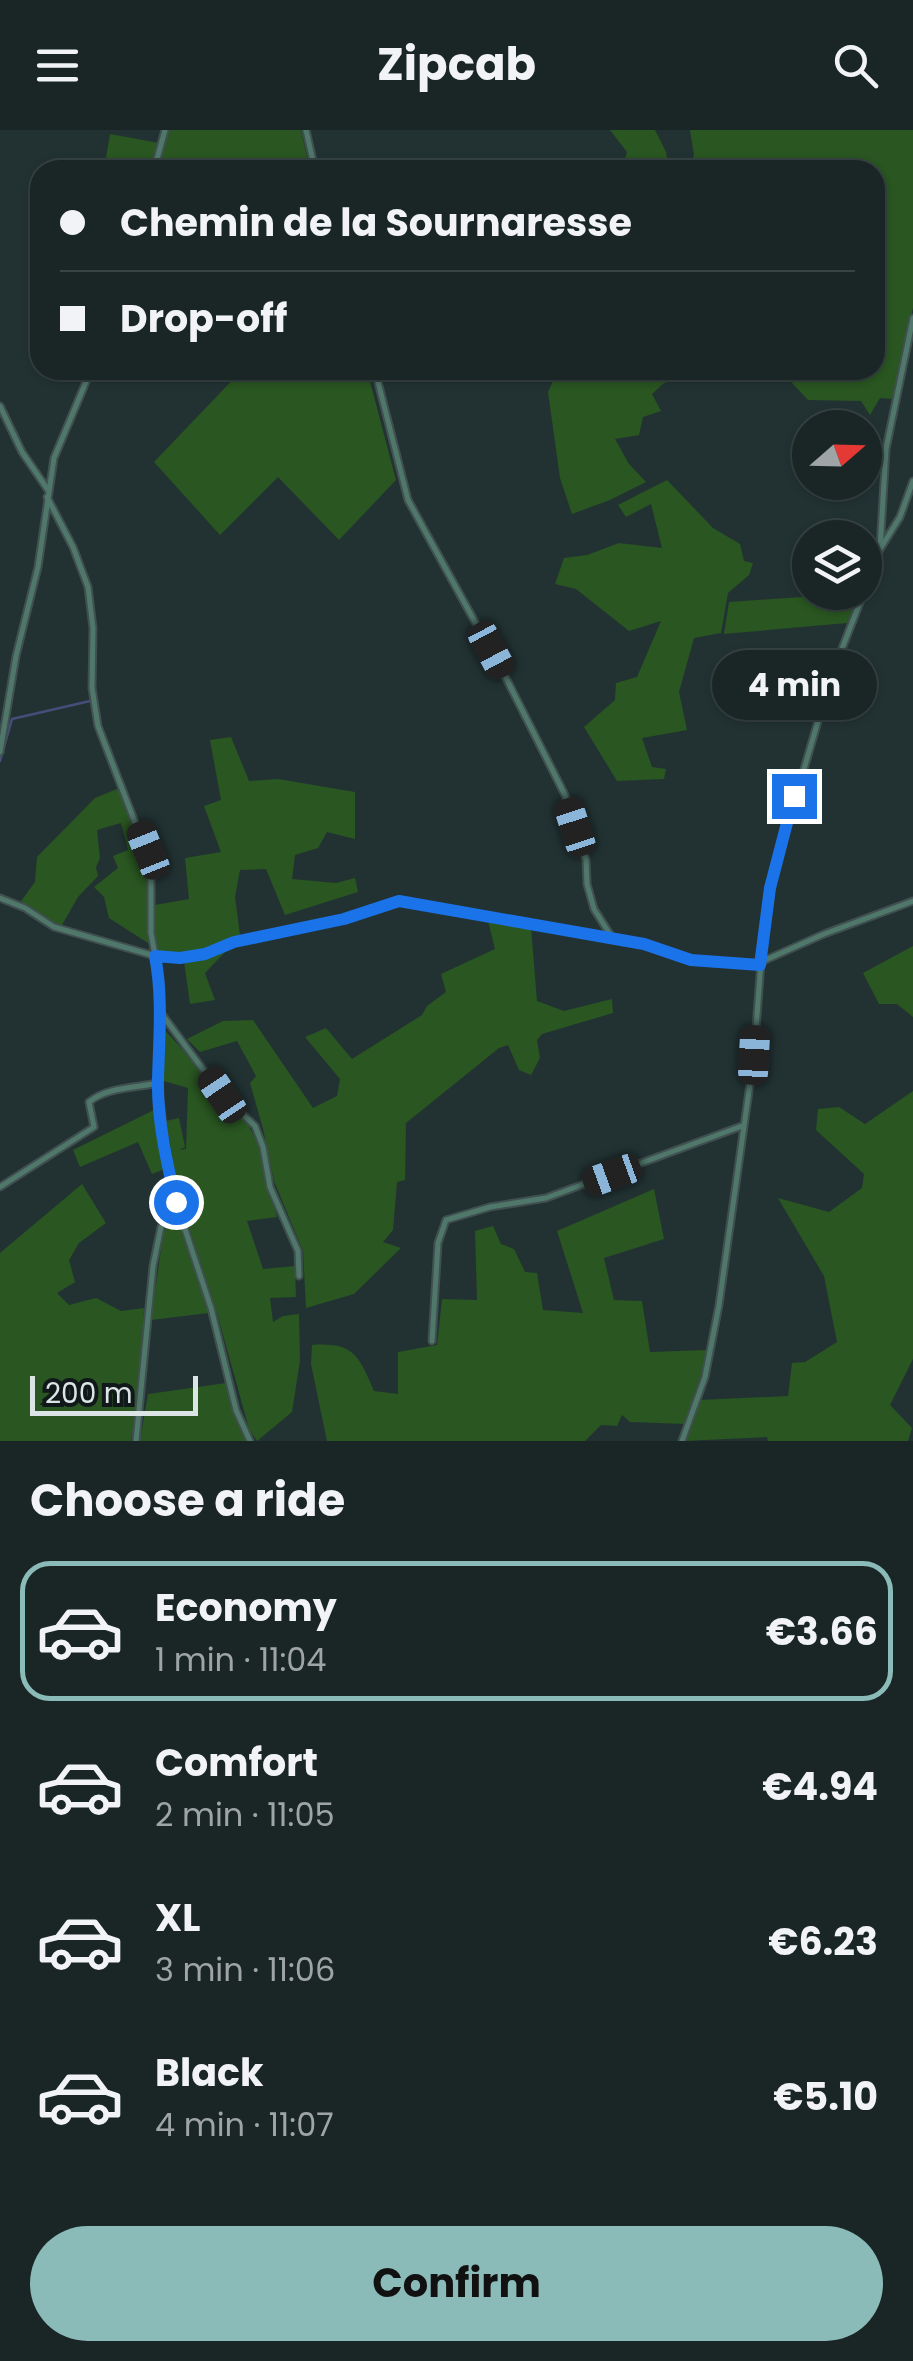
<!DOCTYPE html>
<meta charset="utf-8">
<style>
:root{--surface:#1a2626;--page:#232e2e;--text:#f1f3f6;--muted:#9fa5a7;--line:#384343;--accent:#8bbbb9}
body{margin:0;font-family:Poppins,sans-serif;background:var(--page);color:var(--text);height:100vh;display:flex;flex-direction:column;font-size:38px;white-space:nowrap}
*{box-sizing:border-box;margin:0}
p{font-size:32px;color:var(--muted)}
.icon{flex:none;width:55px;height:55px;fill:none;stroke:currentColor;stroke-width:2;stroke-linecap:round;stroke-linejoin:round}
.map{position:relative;height:1311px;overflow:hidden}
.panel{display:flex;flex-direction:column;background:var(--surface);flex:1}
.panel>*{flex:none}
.banner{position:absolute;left:30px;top:30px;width:855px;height:220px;border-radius:30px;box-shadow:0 2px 8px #0004,0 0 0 2px var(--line);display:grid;align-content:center;height:220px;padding:0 30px;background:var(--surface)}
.needle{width:65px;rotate:70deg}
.buttons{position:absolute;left:792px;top:280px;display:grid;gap:20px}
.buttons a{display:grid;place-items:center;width:90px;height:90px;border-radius:50%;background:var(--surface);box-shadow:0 2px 8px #0004,0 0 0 2px var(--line);font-size:50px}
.scale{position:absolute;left:30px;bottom:25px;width:168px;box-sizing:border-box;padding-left:10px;border:5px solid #dbe5e6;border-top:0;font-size:28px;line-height:35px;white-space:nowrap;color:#dbe5e6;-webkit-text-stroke:8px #111819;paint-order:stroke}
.end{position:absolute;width:45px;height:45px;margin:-22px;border:12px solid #1a73e8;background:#fff;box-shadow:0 0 0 5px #fff}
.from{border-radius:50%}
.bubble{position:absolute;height:70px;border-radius:35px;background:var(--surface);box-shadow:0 2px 8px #0004,0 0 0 2px var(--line);font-size:32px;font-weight:700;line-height:70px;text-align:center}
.car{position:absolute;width:30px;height:60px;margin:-30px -15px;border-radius:12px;box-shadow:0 0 8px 2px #0007;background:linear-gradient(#222 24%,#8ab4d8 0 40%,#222 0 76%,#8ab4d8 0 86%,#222 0)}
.banner b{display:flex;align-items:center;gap:35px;height:95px;font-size:38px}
.banner b+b{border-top:2px solid var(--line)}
.banner i{width:25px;height:25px;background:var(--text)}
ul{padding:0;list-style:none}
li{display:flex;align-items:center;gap:30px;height:140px;margin:0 20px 15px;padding:0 10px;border:5px solid transparent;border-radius:30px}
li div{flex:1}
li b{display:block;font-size:38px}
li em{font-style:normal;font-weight:700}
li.active{border-color:var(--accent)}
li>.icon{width:90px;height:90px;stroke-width:1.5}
h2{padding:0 30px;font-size:45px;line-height:120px}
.cta{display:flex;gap:20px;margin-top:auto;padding:20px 30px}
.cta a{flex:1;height:115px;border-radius:60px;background:var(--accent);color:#111;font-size:40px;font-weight:700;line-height:115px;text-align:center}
header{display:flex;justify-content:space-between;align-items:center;height:130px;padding:0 30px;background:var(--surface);font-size:45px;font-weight:700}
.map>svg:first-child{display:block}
.green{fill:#295621}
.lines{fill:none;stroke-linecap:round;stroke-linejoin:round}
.stream{stroke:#444e78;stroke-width:2.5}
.street-casing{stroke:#404f50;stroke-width:9}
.street{stroke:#4f776a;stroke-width:5}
.route{stroke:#1a73e8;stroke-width:12}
</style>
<header><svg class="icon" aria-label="menu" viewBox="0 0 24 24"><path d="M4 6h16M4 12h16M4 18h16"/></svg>Zipcab<svg class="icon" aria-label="search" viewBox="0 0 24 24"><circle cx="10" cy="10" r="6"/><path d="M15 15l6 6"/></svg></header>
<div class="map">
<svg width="913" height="1311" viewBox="0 0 913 1311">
<rect width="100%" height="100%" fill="#223233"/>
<path class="green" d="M169,0H301L310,40H158Z
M610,0H655L666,22L669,40H622L627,22Z
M690,0H913V178L892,269L880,268L870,285L861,271L808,270L780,240H875V40H689L694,25Z
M110,4L159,13L151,40H104Z
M242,240H367L396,350L339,410L278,347L220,405L154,332Z
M558,240H711L712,241L664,253L652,264L661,281L643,287L639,305L615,309L629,334L646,352L610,370L572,384L560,348L548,262Z
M667,350L713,398L740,414L744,431L753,433L749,445L728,463L721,503L694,508L679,562L687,600L642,608L652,637L666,639L664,649L617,651L584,597L615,570L616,553L637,547L661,491L629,501L576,459L555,454L564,428L587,425L619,413L662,418L651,374L626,387L618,375Z
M860,463L847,493L724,504L729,472Z
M231,607L249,651L278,649L355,662V709L327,702L318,718L295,725L292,749L336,753L355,748L358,762L285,785L266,739L240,740L235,767L240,805L204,821L163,824L155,817V775L189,769L185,728L221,722L204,676L221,670L210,610Z
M117,659C153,700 151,764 151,815L109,788L104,767L94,757L118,738L113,726L128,720L121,693L97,700L100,728L96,737L98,746L78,767L62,795L55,794L21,771L35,752L37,727L95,668Z
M488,791L531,797L537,871L564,881L612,869L613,883L542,904L537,910L540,928L531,945L519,940L508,915L499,918L406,993L405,1050L397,1052L393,1100L383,1112L401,1118L354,1164L306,1178L303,1121L274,1051L263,999L250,953L256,946L237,911L200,922L187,909L223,891L253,890L313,978L337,966L340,949L305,907L326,898L352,929L422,885L427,876L446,862L441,844L495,819Z
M913,816V887L897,874H879L863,843Z
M229,818L205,843L215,870L190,874L184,831Z
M162,897L192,930L217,967L247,993L258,1013L277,1087L247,1091L263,1139L295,1136L296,1167L270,1168L273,1192L283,1186L299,1184L300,1231L292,1282L257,1311L249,1299L217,1183L179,1067L166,991L179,988L185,1017L179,1020L186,1019L188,958L160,950Z
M913,961V1229L890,1275L912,1298L908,1311H768L767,1307L684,1311L699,1270L788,1266L792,1233L805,1232L837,1212L824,1146L778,1068L829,1082L862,1058L864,1044L816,1000L818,979L839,977L865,994Z
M156,979L165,1039L152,1044L138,1012L80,1037L73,1020Z
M82,1054L106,1093L79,1113L69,1130L75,1152L57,1163L69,1175L96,1168L121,1181L144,1178L140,1263L131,1311H0V1123Z
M654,1059L664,1109L604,1128L614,1170L642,1171L650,1222L707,1220L700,1254L685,1294L630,1292L622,1285L617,1296L601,1295L585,1311H327L311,1234L312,1215C354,1212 359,1226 374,1261L398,1264V1222L437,1215L442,1169L477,1170L475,1101L493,1096L501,1114L514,1119L525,1142L537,1143L543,1180L583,1183L557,1101Z
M174,1080L209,1183L151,1190L163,1105Z
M226,1253L246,1311H140L148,1264Z"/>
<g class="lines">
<path class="stream" d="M0,631L12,589L90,571"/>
<defs>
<path id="street" d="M306,0L315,40
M154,40L165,0
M375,240L408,370L508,552L565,665L586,730L587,754L594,779L613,809
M0,276L22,322L48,360
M47,367L73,417L88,457L93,498L92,558L98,596L151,734V803L160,852L158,953L167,1031L176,1072L211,1178L236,1280L250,1311
M880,419L886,319L913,188
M865,460L880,419L900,387L913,351
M0,622L16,526L38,437L54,328L91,240
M0,768L25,778L54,797L155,826L180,828L205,824L235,812L344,789L399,771L644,814L691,829L760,835
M761,832L824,804L913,771
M161,883L222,965L255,996L263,1017L270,1057L298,1121L299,1146
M0,1057L94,997L89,972C107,957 135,958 158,953
M432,1211L438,1113L446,1090L490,1077L546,1068L742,996
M136,1311L153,1136L161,1097L176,1072
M682,1311L705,1247L719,1175L754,925L761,832L772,748L831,547L864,462"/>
</defs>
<use href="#street" class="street-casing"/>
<use href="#street" class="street"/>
</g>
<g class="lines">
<path class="route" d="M176,1072C167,1033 157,990 158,950C159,908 163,867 155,826L180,828L205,824L234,812L344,789L399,771L644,814L691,830L760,835L770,758L794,666"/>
</g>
</svg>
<div class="buttons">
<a><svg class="needle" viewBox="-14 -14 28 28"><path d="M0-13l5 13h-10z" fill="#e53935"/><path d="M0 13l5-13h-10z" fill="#9fa5a7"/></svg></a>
<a><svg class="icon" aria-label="layers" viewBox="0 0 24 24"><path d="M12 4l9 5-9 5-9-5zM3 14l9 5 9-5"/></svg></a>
</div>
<div class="scale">200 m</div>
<i class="end from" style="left:176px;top:1072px"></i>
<i class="end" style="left:794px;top:666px"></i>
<div class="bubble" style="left:712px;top:520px;width:165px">4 min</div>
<i class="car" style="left:491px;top:520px;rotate:152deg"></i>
<i class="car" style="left:575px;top:697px;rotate:342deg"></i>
<i class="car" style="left:148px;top:720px;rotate:338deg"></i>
<i class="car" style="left:754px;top:925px;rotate:3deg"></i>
<i class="car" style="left:222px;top:965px;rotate:326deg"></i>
<i class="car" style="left:612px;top:1045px;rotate:250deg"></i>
<div class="banner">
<b><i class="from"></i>Chemin de la Sournaresse</b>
<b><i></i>Drop-off</b>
</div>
</div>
<section class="panel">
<h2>Choose a ride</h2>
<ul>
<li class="active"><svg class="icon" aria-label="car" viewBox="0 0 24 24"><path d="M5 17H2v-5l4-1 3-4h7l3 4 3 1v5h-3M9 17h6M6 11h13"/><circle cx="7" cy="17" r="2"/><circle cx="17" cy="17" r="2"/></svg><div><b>Economy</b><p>1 min · 11:04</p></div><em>€3.66</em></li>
<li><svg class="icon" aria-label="car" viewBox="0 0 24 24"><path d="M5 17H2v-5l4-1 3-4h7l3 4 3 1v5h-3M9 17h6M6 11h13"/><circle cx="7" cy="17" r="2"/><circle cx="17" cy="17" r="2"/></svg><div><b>Comfort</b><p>2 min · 11:05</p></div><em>€4.94</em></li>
<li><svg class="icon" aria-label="car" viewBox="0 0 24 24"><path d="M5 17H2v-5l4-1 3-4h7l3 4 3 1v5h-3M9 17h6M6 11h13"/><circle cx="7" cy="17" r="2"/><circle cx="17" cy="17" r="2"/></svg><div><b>XL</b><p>3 min · 11:06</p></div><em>€6.23</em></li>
<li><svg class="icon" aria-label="car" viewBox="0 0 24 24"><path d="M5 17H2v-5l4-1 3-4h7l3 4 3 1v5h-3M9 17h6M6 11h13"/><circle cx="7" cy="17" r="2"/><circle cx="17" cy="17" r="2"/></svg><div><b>Black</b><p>4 min · 11:07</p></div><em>€5.10</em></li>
</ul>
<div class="cta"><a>Confirm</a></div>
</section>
